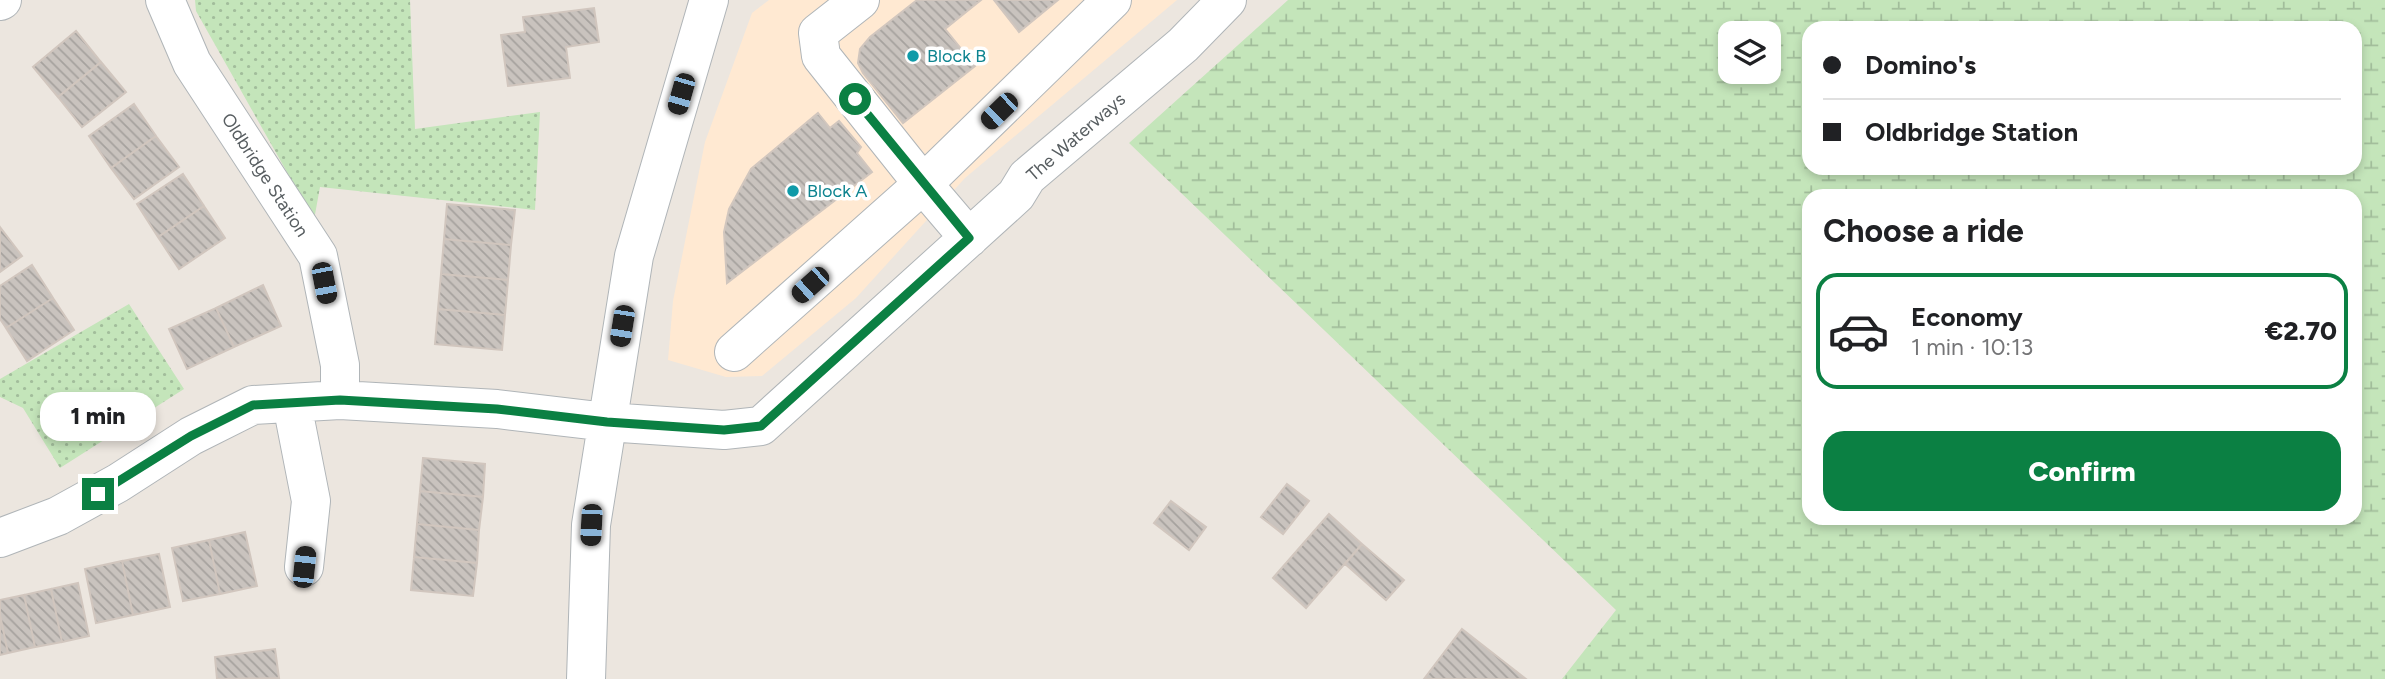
<!DOCTYPE html>
<meta charset="utf-8">
<style>
:root{--surface:#fff;--page:#f6f6f6;--text:#202124;--muted:#757577;--line:#e0e0e0;--accent:#0b8043}
body{margin:0;font-family:Figtree,sans-serif;background:var(--page);color:var(--text);height:100vh;display:flex;flex-direction:column;font-size:26px;white-space:nowrap}
*{box-sizing:border-box;margin:0}
p{font-size:23px;color:var(--muted)}
.icon{flex:none;width:38px;height:38px;fill:none;stroke:currentColor;stroke-width:2;stroke-linecap:round;stroke-linejoin:round}
.map{position:relative;flex:1;overflow:hidden}
.sheet{position:absolute;left:1802px;top:189px;width:560px;height:336px;display:flex;flex-direction:column;background:var(--surface);border-radius:21px;box-shadow:0 4px 10px #0003}
.sheet>*{flex:none}
.banner{position:absolute;left:1802px;top:21px;width:560px;height:154px;border-radius:21px;box-shadow:0 4px 10px #0003;display:grid;align-content:center;height:154px;padding:0 21px;background:var(--surface)}
.tools{position:absolute;left:1718px;top:21px;display:grid;gap:14px}
.tools a{display:grid;place-items:center;width:63px;height:63px;border-radius:14px;background:var(--surface);box-shadow:0 4px 10px #0003;font-size:35px}
.end{position:absolute;width:32px;height:32px;margin:-16px;border:9px solid #0b8043;background:#fff;box-shadow:0 0 0 4px #fff}
.from{border-radius:50%}
.bubble{position:absolute;height:49px;border-radius:21px;background:var(--surface);box-shadow:0 4px 10px #0003;font-size:23px;font-weight:800;line-height:49px;text-align:center}
.car{position:absolute;width:21px;height:42px;margin:-21px -10px;border-radius:9px;box-shadow:0 0 5px 2px #0007;background:linear-gradient(#222 24%,#8ab4d8 0 40%,#222 0 76%,#8ab4d8 0 86%,#222 0)}
.banner b{display:flex;align-items:center;gap:24px;height:66px;font-size:26px}
.banner b+b{border-top:2px solid var(--line)}
.banner i{width:18px;height:18px;background:var(--text)}
ul{padding:0;list-style:none}
li{display:flex;align-items:center;gap:21px;height:116px;margin:0 14px 10px;padding:0 7px;border:4px solid var(--line);border-radius:21px}
li div{flex:1}
li b{display:block;font-size:26px}
li em{font-style:normal;font-weight:800}
li.current{border-color:var(--accent)}
li>.icon{width:63px;height:63px;stroke-width:1.5}
h2{padding:0 21px;font-size:32px;line-height:84px}
.action{display:flex;gap:14px;margin-top:auto;padding:14px 21px}
.action a{flex:1;height:80px;border-radius:21px;background:var(--accent);color:#fff;font-size:28px;font-weight:800;line-height:80px;text-align:center}
.map>svg:first-child{display:block}
.commercial{fill:#ffe9d2}
.grass{fill:url(#grass-dots)}
.wetland{fill:url(#wetland-marsh);fill-rule:evenodd}
.building{fill:url(#building-back-hatch);stroke:#d1c6be;stroke-width:2}
.lines{fill:none;stroke-linecap:round;stroke-linejoin:round}
.minor-casing{stroke:#b0b5b8;stroke-width:40}
.minor{stroke:#fff;stroke-width:38}
.route{stroke:#0b8043;stroke-width:9}
.culture-dot{fill:#0f9aa8;stroke:#fff;stroke-width:2.5}
.labels{text-anchor:middle;stroke-width:7;stroke-linejoin:round;paint-order:stroke}
.culture-label{font-size:18px;fill:#0d838f;stroke:#fff;text-anchor:start}
.street-label{font-size:18px;fill:#585e61;stroke:#fff}
</style>
<div class="map">
<svg width="2385" height="679" viewBox="0 0 2385 679">
<defs>
<pattern id="grass-dots" width="8" height="8" patternUnits="userSpaceOnUse" patternTransform="scale(1.75)"><rect width="8" height="8" fill="#c4e5ba"/><path d="M2 2h.1M6 6h.1" fill="none" stroke="#a2bd9b" stroke-width="1.8" stroke-linecap="round"/></pattern>
<pattern id="wetland-marsh" width="20" height="14" patternUnits="userSpaceOnUse" patternTransform="scale(1.75)"><rect width="20" height="14" fill="#c4e5ba"/><path d="M1 5h8M5 5V1M11 12h8M15 12V8" fill="none" stroke="#a2bd9b"/></pattern>
<pattern id="building-back-hatch" width="6" height="6" patternUnits="userSpaceOnUse" patternTransform="scale(1.75)"><rect width="6" height="6" fill="#c9c3be"/><path d="M-1 5l2 2M0 0l6 6M5-1l2 2" fill="none" stroke="#a6a29e"/></pattern>
</defs>
<rect width="100%" height="100%" fill="#ece6df"/>
<path class="commercial" d="M769,0H1177L965,178L856,298L762,376L726,377L668,360L673,301L705,142L752,13Z"/>
<path class="grass" d="M195,0H410L415,129L540,112L535,210L320,187L314,220L196,11Z
M129,304L184,389L60,468L23,408L0,397V379Z"/>
<path class="wetland" d="M1288,0H2385V679H1562L1616,610L1129,143ZM1810,28H2356V168H1810ZM1731,33H1769V72H1731ZM1810,196H2356V518H1810Z"/>
<path class="building" d="M917,0H981L945,29L975,66L903,123L863,73L858,63L860,49L870,37Z
M994,0H1058L1019,32Z
M594,8L599,42L566,47L570,78L508,86L501,35L525,32L523,17Z
M76,31L101,62L58,97L33,67Z
M101,62L126,92L82,127L58,97Z
M134,104L156,136L111,168L89,136Z
M818,113L830,128L839,121L861,147L857,153L872,172L727,283L724,232L729,209L751,169Z
M156,136L179,167L134,199L111,168Z
M183,174L204,206L158,237L137,204Z
M447,204L515,210L511,245L444,239Z
M204,206L225,238L179,269L158,237Z
M0,227L22,256L0,272Z
M444,239L511,245L508,280L441,274Z
M32,265L53,298L6,328L0,319V286Z
M441,274L508,280L505,315L438,309Z
M263,285L281,326L234,347L216,308Z
M53,298L74,330L27,361L6,328Z
M216,308L234,347L187,369L169,329Z
M438,309L505,315L502,350L435,344Z
M423,458L485,464L483,497L420,491Z
M1287,484L1309,501L1283,534L1261,517Z
M420,491L483,497L479,530L417,524Z
M1171,501L1206,527L1189,550L1154,523Z
M1329,514L1362,544L1306,608L1273,578Z
M417,524L479,530L477,563L414,557Z
M245,532L257,586L220,594L209,540Z
M209,540L220,594L183,601L172,548Z
M1362,544L1404,580L1386,600L1345,564Z
M159,554L170,607L133,615L122,561Z
M414,557L477,563L473,596L411,590Z
M122,561L133,615L96,623L85,569Z
M78,583L89,636L62,642L51,589Z
M51,589L62,642L35,647L24,595Z
M24,595L35,647L8,653L0,615V600Z
M0,615L8,653L0,655Z
M1462,629L1526,679H1424Z
M275,649L279,678L217,679L215,657Z"/>
<g class="lines">
<defs>
<path id="minor" d="M165,0L192,63L318,256L340,365V400
M860,0L818,33L821,56L923,184L969,238
M0,1L2,0
M734,352L923,184L1112,0
M292,404L311,501L304,567
M0,538L58,516L118,483L191,436L253,405L340,400L497,409L607,422L724,430L761,426L1016,195L1027,177L1183,45L1227,0
M586,679L591,525L634,256L709,0"/>
</defs>
<use href="#minor" class="minor-casing"/>
<use href="#minor" class="minor"/>
</g>
<g class="lines">
<path class="route" d="M98,494L191,436L253,405L340,400L497,409L607,422L724,430L761,426L969,238L855,99"/>
</g>
<g class="culture-dot">
<circle cx="913" cy="56" r="7"/>
<circle cx="793" cy="191" r="7"/>
</g>
<g class="labels">
<g class="culture-label">
<text x="927" y="62">Block B</text>
<text x="807" y="197">Block A</text>
</g>
<g class="street-label">
<text transform="translate(1076 137) rotate(-41)" y="6">The Waterways</text>
<text transform="translate(265 175) rotate(57)" y="6">Oldbridge Station</text>
</g>
</g>
</svg>
<div class="tools">
<a><svg class="icon" aria-label="layers" viewBox="0 0 24 24"><path d="M12 4l9 5-9 5-9-5zM3 14l9 5 9-5"/></svg></a>
</div>
<i class="end from" style="left:855px;top:99px"></i>
<i class="end" style="left:98px;top:494px"></i>
<div class="bubble" style="left:40px;top:392px;width:116px">1 min</div>
<i class="car" style="left:681px;top:94px;rotate:196deg"></i>
<i class="car" style="left:999px;top:111px;rotate:226deg"></i>
<i class="car" style="left:324px;top:283px;rotate:169deg"></i>
<i class="car" style="left:810px;top:285px;rotate:228deg"></i>
<i class="car" style="left:622px;top:326px;rotate:189deg"></i>
<i class="car" style="left:591px;top:525px;rotate:183deg"></i>
<i class="car" style="left:304px;top:567px;rotate:6deg"></i>
<div class="banner">
<b><i class="from"></i>Domino's</b>
<b><i></i>Oldbridge Station</b>
</div>
<section class="sheet">
<h2>Choose a ride</h2>
<ul>
<li class="current"><svg class="icon" aria-label="car" viewBox="0 0 24 24"><path d="M5 17H2v-5l4-1 3-4h7l3 4 3 1v5h-3M9 17h6M6 11h13"/><circle cx="7" cy="17" r="2"/><circle cx="17" cy="17" r="2"/></svg><div><b>Economy</b><p>1 min · 10:13</p></div><em>€2.70</em></li>
</ul>
<div class="action"><a>Confirm</a></div>
</section>
</div>
